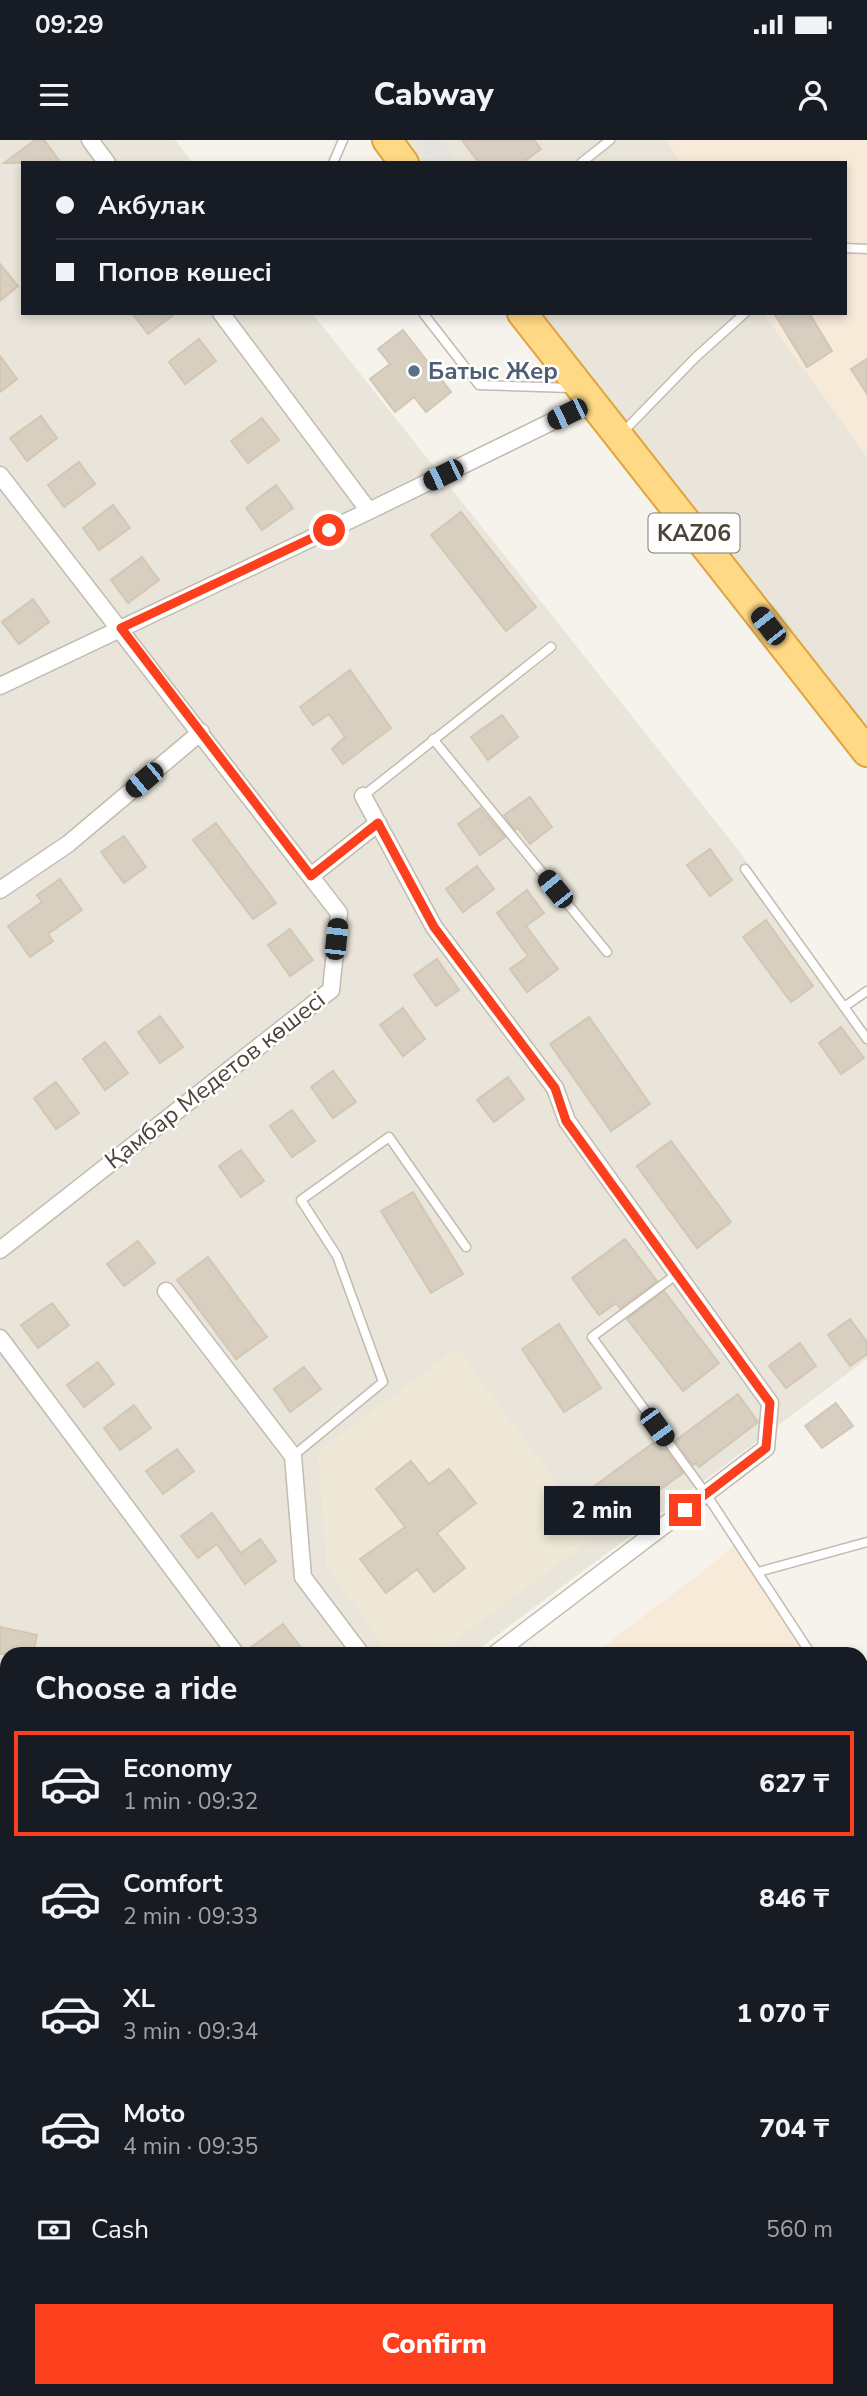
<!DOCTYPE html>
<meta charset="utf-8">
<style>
:root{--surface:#171b24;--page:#20242c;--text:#f1f3f6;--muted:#9ea1a6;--line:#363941;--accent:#fc3f1d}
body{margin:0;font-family:"Nunito Sans",sans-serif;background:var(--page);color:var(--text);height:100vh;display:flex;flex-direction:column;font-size:26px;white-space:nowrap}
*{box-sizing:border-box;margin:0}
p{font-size:23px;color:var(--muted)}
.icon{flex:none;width:38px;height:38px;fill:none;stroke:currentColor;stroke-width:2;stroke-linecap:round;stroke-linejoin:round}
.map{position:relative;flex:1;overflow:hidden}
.sheet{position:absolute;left:0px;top:1507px;width:868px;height:751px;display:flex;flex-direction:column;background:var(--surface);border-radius:21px 21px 0 0;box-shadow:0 4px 10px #0003}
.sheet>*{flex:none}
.guide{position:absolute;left:21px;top:21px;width:826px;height:154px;border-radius:0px;box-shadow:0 4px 10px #0003;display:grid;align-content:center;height:154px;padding:0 35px;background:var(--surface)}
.end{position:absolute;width:32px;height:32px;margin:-16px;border:9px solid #fc3f1d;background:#fff;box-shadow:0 0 0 4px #fff}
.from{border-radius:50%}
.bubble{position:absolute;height:49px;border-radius:0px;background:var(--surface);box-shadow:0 4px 10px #0003;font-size:23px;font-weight:800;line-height:49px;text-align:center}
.car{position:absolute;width:21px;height:42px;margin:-21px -10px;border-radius:9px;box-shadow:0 0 5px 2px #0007;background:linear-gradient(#222 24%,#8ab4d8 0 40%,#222 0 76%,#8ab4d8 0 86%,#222 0)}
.guide b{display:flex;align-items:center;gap:24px;height:66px;font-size:26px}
.guide b+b{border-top:2px solid var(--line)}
.guide i{width:18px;height:18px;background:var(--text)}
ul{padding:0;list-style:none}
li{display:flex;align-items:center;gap:21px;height:105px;margin:0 14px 10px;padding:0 21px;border:4px solid transparent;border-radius:0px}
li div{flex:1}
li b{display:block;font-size:26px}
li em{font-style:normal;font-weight:800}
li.active{border-color:var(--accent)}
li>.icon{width:63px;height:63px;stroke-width:1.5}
h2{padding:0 35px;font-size:32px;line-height:84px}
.pay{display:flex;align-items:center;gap:18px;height:77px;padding:0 35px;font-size:26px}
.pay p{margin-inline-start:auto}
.action{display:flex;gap:14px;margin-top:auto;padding:14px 35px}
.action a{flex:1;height:80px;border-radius:0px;background:var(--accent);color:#fff;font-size:28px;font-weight:800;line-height:80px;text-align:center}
.status{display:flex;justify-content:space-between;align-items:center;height:49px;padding:0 35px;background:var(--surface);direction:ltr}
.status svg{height:19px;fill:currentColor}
header{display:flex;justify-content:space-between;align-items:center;height:91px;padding:0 35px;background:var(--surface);font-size:32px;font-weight:800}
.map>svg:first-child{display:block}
.residential{fill:#eae5da}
.commercial{fill:#f7ead8}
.education{fill:#efe8d6}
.parking{fill:#e5e3e0}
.building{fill:#d8cfc1;stroke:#d3c7b4;stroke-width:2}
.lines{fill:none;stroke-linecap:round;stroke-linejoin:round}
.service-casing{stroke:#c2bbae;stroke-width:11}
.minor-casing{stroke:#c2bbae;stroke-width:19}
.tertiary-casing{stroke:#c2bbae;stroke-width:24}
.trunk-casing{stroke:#e0a43c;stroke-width:32}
.service{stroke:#fff;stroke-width:8}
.minor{stroke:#fff;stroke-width:16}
.tertiary{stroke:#fff;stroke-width:21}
.trunk{stroke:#ffd985;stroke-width:28}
.route{stroke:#fc3f1d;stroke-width:9}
.service-dot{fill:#5c6f8a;stroke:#fff;stroke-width:2.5}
.labels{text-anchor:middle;stroke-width:5;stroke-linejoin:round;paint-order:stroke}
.shield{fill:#fff;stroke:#817c74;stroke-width:2}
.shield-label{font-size:23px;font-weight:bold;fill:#4b4439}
.service-label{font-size:24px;font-weight:bold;fill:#4e5e75;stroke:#fff;text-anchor:start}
.street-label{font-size:24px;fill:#4b4439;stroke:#fff}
</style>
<div class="status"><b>09:29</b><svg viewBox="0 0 49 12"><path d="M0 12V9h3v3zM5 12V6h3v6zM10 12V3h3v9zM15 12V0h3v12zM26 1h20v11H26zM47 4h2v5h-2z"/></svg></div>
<header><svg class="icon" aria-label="menu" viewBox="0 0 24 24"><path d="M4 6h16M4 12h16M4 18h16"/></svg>Cabway<svg class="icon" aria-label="person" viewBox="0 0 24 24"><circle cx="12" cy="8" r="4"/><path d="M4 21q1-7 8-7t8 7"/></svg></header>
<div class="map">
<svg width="867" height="2256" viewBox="0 0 867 2256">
<rect width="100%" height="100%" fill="#f6f3ec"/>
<path class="residential" d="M0,0H175L193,23H23V173H312L739,711L867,890V1219L472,1514H7V1726L0,1724Z
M399,0H867V598L536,173H845V23H417Z
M0,1928L7,1930V2058L0,2033Z
M861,1993L867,1994V2256H525L527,2250H861Z
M34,2251H282V2256H36Z"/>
<path class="commercial" d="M666,0H867V317L763,173H845V23H681Z
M738,1403L811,1514H593L702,1432Z
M861,1589L867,1598V1876L861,1874Z"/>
<path class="education" d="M457,1208L596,1396L436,1514H390L327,1428L318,1312Z"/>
<path class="parking" d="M418,0H441L458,23H435Z
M0,1607L7,1609V1669L0,1668Z"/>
<path class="building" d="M35,0H44L61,23H4Z
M462,0H534L541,9L522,23H479Z
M0,124L18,146L0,161Z
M132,173H176L148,194Z
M774,173H809L832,211L807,227Z
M403,190L451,252L426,272L414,257L395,272L370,239L390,224L378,209Z
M199,199L216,221L185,244L169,222Z
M0,216L17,239L0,252Z
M867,219V254L851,229Z
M41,276L57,298L27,321L10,298Z
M262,278L279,300L248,323L231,301Z
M79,322L95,344L64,367L48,345Z
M276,345L293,368L262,390L246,368Z
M113,365L130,388L99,410L83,388Z
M461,372L536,467L506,491L431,395Z
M142,417L159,440L128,463L111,440Z
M33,459L49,482L19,504L2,482Z
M350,530L391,588L343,624L332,609L345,597L329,574L313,585L300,567Z
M502,575L518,597L488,620L471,597Z
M530,657L552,687L530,704L518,688L515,690L504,675Z
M480,668L505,697L480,715L458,684Z
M216,683L276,763L253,779L193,700Z
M124,696L146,727L124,743L101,712Z
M710,709L732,740L710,756L687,725Z
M477,726L494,749L463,772L446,749Z
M60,739L82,770L48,794L53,801L30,817L8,786L42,762L37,755Z
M527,750L544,773L526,786L558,829L527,852L510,829L528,816L497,773Z
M766,780L813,846L791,862L743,797Z
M290,789L313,820L290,836L268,805Z
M437,819L459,850L436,866L414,835Z
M403,868L425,899L403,916L380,885Z
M160,876L183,907L160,923L138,892Z
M589,877L650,964L611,991L550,904Z
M841,887L864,918L841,934L819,903Z
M105,902L128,933L105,950L83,919Z
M333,931L356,962L333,978L311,947Z
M508,937L524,959L494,982L477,960Z
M56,942L79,973L56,989L34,958Z
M292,970L315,1001L292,1017L270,986Z
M671,1001L731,1082L697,1108L637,1026Z
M241,1010L264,1041L241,1057L219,1026Z
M413,1052L463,1134L431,1153L381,1071Z
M625,1099L657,1141L620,1168L616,1163L599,1175L572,1138Z
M138,1101L155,1123L124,1146L107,1124Z
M208,1117L267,1197L236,1219L177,1140Z
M664,1151L719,1223L683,1251L627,1179Z
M52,1163L69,1185L38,1208L21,1185Z
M850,1179L867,1202V1214L850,1226L828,1195Z
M559,1184L601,1248L564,1272L522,1209Z
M800,1203L816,1226L786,1248L769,1226Z
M98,1222L114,1244L84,1267L67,1245Z
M304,1227L321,1249L290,1272L274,1249Z
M738,1254L758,1282L699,1327L696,1323L693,1325L675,1301Z
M836,1263L853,1286L822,1308L805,1286Z
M134,1265L151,1288L120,1310L104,1288Z
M656,1301L662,1310L665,1309L683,1333L613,1383L589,1350Z
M177,1309L194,1331L163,1354L146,1331Z
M411,1321L429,1344L449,1329L476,1363L437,1393L465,1428L434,1452L417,1429L386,1453L360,1419L405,1387L376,1349Z
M212,1373L241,1413L260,1399L276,1421L245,1444L217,1404L198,1418L181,1396Z
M283,1484L300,1506L289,1514H246V1511Z
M0,1487L37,1495L33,1514H0Z"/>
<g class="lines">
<defs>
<path id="service" d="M333,23L343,0
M581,23L610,0
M845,108L867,109
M423,173L479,245L571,248
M623,292L696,217L745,173
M433,599L607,812
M363,656L551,507
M745,729L867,899
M844,867L867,851
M677,1134L592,1197L706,1354L811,1514
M293,1316L383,1242L337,1116L301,1060L389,997L466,1107
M758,1432L867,1402
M861,1589L867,1598
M0,1690L4,1669
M861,2101L867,2102
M122,2250L124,2256
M210,2256V2250
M380,2256L383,2250"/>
<path id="minor" d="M90,0L107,23
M221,173L369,371
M0,335L339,773L331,850L0,1110
M0,546L369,371L592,262
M363,656L434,787L555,948L567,981L770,1263L766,1308L495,1514
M311,736L378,683
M0,750L68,704L201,592
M166,1151L293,1316L303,1437L361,1514
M0,1198L236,1514"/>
<path id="tertiary" d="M0,1756L7,1757
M861,1907L867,1908"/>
<path id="trunk" d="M387,0L404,23
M522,173L867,612"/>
</defs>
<use href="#service" class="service-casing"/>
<use href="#minor" class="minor-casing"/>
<use href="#tertiary" class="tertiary-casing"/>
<use href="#trunk" class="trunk-casing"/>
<use href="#service" class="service"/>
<use href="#minor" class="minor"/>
<use href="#tertiary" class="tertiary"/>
<use href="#trunk" class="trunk"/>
</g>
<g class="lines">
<path class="route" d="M329,390L121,488L311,736L378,683L434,787L555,948L566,981L770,1263L766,1308L685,1370"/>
</g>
<circle class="service-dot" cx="414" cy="231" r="7"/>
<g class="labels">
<rect class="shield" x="648.5" y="373.5" width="91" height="39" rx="5"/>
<g class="shield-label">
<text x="694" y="401">KАZ06</text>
</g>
<g class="service-label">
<text x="428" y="239">Батыс Жер</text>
</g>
<g class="street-label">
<text transform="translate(215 940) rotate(-38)" y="8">Қамбар Медетов көшесі</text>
</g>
</g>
</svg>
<i class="end from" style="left:329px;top:390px"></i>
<i class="end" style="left:685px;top:1370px"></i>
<div class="bubble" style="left:544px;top:1346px;width:116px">2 min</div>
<i class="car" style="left:567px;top:274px;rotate:244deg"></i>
<i class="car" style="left:443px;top:335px;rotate:244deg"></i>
<i class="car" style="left:768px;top:486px;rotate:322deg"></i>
<i class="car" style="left:144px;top:640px;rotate:230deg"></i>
<i class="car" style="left:555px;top:749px;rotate:321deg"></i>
<i class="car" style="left:336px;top:799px;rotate:6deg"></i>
<i class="car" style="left:657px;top:1287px;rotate:144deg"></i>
<div class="guide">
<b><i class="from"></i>Акбулак</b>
<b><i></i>Попов көшесі</b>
</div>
<section class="sheet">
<h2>Choose a ride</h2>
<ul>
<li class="active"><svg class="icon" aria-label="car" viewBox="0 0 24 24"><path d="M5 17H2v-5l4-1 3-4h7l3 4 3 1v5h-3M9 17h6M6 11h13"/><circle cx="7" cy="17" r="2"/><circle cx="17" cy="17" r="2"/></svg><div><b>Economy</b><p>1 min · 09:32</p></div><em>627 ₸</em></li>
<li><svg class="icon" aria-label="car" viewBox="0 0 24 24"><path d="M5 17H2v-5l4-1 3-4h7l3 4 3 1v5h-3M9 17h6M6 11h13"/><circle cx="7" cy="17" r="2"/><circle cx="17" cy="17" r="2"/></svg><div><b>Comfort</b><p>2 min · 09:33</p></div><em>846 ₸</em></li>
<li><svg class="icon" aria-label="car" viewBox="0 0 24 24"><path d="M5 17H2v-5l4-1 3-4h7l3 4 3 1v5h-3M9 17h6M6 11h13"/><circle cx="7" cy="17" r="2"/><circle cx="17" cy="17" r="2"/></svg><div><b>XL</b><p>3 min · 09:34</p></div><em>1 070 ₸</em></li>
<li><svg class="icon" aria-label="car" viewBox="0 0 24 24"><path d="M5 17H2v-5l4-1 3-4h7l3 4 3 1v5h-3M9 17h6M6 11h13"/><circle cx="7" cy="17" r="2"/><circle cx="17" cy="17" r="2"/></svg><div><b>Moto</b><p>4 min · 09:35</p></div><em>704 ₸</em></li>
</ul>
<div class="pay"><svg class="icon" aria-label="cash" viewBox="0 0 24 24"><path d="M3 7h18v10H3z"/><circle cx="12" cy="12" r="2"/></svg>Cash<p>560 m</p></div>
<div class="action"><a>Confirm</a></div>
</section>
</div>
